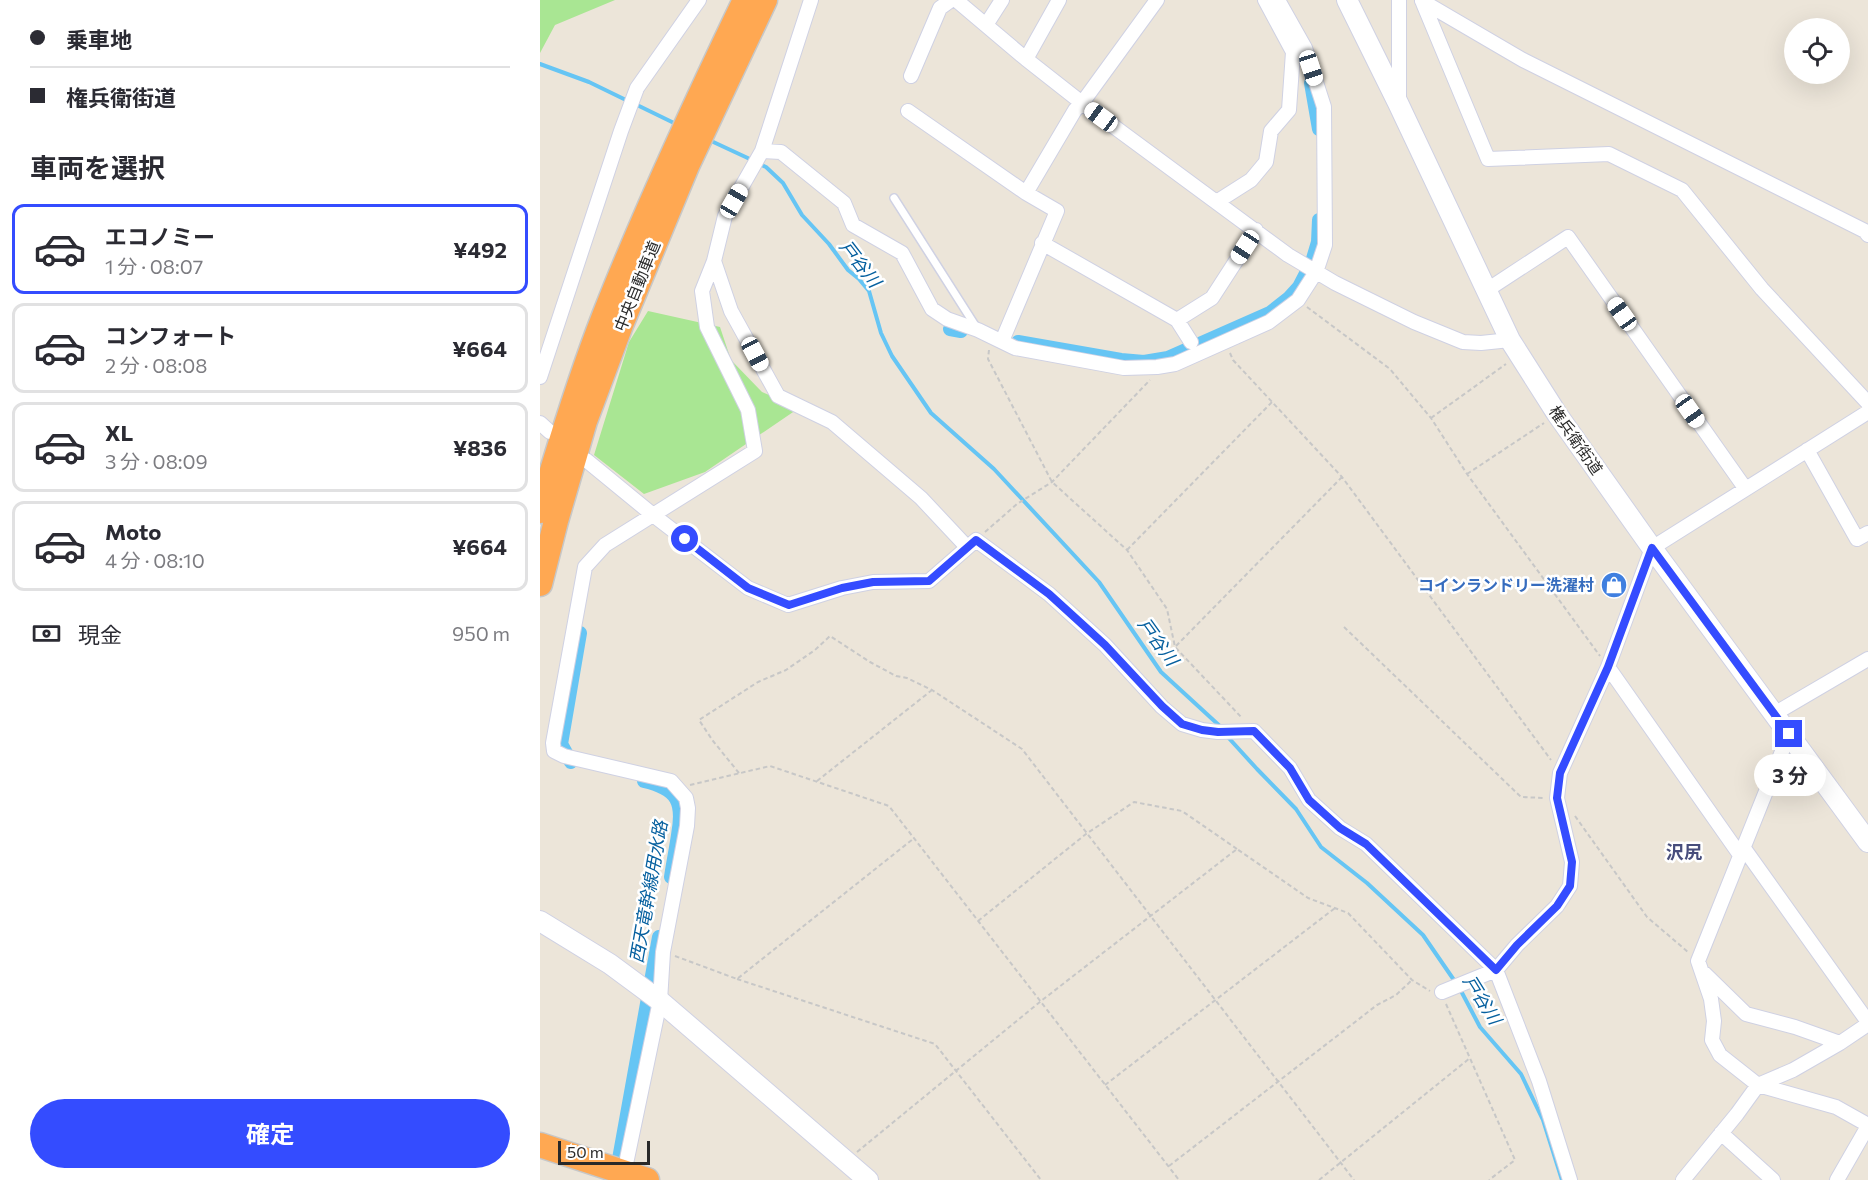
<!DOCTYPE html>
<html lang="ja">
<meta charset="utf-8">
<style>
:root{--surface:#fff;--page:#f7f7f7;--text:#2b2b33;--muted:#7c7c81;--line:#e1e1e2;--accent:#344cff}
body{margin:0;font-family:Commissioner,"Noto Sans JP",sans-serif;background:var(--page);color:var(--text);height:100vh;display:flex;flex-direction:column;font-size:22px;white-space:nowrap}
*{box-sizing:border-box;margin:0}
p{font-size:20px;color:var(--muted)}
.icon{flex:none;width:33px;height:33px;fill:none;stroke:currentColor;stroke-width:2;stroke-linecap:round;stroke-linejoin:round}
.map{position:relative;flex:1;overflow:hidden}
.panel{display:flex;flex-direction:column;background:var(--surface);width:540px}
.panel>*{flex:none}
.hud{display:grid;align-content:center;height:132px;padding:0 30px;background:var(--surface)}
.tools{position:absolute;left:1244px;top:18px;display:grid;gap:12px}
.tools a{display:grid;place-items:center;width:66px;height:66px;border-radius:50%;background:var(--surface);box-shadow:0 6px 24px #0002;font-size:30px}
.scale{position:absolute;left:18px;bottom:15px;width:92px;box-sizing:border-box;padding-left:6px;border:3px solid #292929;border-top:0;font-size:16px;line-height:21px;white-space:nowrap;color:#292929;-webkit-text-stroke:4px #fff;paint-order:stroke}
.end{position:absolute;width:27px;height:27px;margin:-14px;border:8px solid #344cff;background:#fff;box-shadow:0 0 0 3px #fff}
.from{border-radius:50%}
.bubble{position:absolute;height:42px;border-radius:21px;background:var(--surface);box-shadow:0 6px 24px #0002;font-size:20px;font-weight:700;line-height:42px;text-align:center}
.car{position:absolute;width:18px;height:36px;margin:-18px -9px;border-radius:8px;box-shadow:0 0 4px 2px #0007;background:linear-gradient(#fff 24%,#345 0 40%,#fff 0 76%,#345 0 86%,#fff 0)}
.hud b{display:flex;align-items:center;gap:21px;height:57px;font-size:22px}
.hud b+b{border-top:2px solid var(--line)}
.hud i{width:15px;height:15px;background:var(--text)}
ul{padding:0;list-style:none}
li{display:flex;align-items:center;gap:18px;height:90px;margin:0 12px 9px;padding:0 18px;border:3px solid var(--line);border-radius:12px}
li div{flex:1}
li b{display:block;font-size:22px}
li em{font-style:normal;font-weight:700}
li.active{border-color:var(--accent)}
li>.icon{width:54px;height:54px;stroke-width:1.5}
h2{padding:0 30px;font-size:27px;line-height:72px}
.pay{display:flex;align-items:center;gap:15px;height:66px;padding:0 30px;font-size:22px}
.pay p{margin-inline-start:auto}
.button{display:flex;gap:12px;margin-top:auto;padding:12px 30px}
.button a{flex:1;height:69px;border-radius:36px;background:var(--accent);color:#fff;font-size:24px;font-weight:700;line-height:69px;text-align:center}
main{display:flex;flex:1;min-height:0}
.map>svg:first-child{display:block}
.green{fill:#a9e693}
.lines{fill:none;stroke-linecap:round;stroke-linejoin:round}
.stream{stroke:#66c5f4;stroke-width:4}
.canal{stroke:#66c5f4;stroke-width:14}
.lane-casing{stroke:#cfd1e3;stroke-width:10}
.street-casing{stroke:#cfd1e3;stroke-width:16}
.secondary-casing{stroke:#cfd1e3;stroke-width:22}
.highway-casing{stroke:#c7c7c7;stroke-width:27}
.path{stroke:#c7c7c7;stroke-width:2;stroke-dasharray:4.5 3;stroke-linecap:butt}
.lane{stroke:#fff;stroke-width:7}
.street{stroke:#fff;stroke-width:14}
.secondary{stroke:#fff;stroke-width:20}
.highway{stroke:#ffa852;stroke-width:24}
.route{stroke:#344cff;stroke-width:8}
.labels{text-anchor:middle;stroke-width:5;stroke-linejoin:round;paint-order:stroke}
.street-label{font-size:16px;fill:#292929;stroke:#fff}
.shop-label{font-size:16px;font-weight:bold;fill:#366cbe;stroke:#fff;text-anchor:end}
.water-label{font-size:18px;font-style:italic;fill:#06609f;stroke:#fff}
.neighbourhood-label{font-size:18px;font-weight:bold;fill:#474d7c;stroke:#fff}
</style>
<main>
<section class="panel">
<div class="hud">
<b><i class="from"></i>乗車地</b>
<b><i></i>権兵衛街道</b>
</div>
<h2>車両を選択</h2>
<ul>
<li class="active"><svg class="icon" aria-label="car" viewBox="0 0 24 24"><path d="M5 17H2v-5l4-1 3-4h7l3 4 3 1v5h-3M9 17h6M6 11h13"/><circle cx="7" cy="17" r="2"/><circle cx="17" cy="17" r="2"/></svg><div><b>エコノミー</b><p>1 分 · 08:07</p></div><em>¥492</em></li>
<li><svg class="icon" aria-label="car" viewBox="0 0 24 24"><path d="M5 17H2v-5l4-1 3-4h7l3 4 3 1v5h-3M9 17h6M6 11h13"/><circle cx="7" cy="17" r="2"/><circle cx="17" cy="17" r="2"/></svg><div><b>コンフォート</b><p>2 分 · 08:08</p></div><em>¥664</em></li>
<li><svg class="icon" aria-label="car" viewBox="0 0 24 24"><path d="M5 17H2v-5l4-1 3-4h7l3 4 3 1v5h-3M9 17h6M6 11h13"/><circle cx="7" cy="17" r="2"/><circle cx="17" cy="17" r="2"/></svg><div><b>XL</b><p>3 分 · 08:09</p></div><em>¥836</em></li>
<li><svg class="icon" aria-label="car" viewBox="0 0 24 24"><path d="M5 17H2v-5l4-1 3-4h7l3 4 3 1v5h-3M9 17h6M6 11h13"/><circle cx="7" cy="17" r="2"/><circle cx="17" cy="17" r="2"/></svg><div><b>Moto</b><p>4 分 · 08:10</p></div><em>¥664</em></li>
</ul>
<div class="pay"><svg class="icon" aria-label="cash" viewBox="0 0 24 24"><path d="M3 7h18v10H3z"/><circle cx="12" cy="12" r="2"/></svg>現金<p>950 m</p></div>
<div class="button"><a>確定</a></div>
</section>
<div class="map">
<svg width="1328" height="1180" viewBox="0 0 1328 1180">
<rect width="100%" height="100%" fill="#ece5d9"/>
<path class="green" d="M0,0H75L15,25L0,53Z
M108,311L180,327L191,360L222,392L259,408L165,472L104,494L54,455L89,342Z"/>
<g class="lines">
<path class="stream" d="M0,64L49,82L88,101
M95,104L134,123
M169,140L212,160
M219,164L226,167L243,183L262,215L289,244L308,270L319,279L329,291L341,333L352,356L391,413L454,469L559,582L621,672L682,728
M686,735L717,769L756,809L781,847L827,883L883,935L916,983
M920,989L940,1027L981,1074L1003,1120L1022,1180"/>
<path class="canal" d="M771,83L779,129
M410,329L421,331
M478,342L581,360L604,362L628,358L730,313L749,298L759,287L772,262L778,242L779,220
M31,762L21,744L40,633
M104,781C138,789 144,802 138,835C136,849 133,863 131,877
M79,1159L119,937"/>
<defs>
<path id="lane" d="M354,198L438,330"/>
<path id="street" d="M271,0L222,151L185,216L174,261L191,311L238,396L292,422L381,498L426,546
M416,0L486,59L542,103L748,255L795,283L874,322L923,342L941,343L970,340
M882,1L983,60L1325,231L1328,235
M883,3L948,159L1069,154L1142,190L1222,289L1328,403
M446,25L462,0
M486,59L519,0
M371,76L400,8L411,0
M859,101V0
M368,111L486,193
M222,151L241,152L304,203L313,225L362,253L392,309L407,319L438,330L475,348L584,368L617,367L635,364L729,322L758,300L776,272L785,245L784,107L765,48L738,0
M678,201L711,180L726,162L731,131L749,110L753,52L725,0
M502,243L637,320L651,342
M947,290L1028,237L1205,488
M637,320L672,298L716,230
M462,341L517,211L486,193L535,110L542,103L617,0
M0,377L81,131L97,88L159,0
M0,423L10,432
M1267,450L1317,539L1328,533
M46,460L113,515L208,588L248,605L302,588L333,582L389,581L436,540L509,594L565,645L622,707L642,724L662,730L678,732L714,731L750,768L769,800L800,828L826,844L956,970L999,1081L1030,1180
M1068,667L1200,855
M1234,714L1328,659
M1249,734L1158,961L1171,999L1174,1021L1172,1040L1180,1055L1218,1085L1296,1107L1328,1125
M1203,847L1328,1022
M1164,973L1206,1014L1255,1027L1300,1043
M902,992L956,970L977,945L1017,906L1030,886L1032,862L1017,798L1020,773L1068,667L1112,548L1328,412
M1181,1133L1233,1180
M83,1178L120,1001L123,952L147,826L148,808L146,798L131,781L24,756L14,751L13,743L45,567L65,545L215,451L208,410L167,327L162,291L174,261
M1143,1180L1197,1114L1218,1085L1253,1070L1300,1043L1328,1024
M1297,1180L1328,1126"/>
<path id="secondary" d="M807,0L858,103L970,340L1017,414L1112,548L1328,842
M0,921L70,964L120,1001L328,1180"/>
<path id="highway" d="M0,511C19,446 39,380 64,316C106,209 155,104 205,0
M0,584L16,521L45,421L81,325L147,166L225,0
M0,1145L107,1180"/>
</defs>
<use href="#lane" class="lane-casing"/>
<use href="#street" class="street-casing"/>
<use href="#secondary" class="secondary-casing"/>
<use href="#highway" class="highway-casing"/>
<path class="path" d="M767,307L850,369L891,418L927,474L1060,656
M449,350L448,359L512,482L587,550L627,609L635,647L702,718
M690,353L693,360L802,477L1011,760
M891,418L966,364
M927,474L1004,423
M445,532L477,504L512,482L610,380
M587,550L732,402
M804,627L981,797L1005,798
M636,646L802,477
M199,773L173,741L159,720L218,682L246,670L275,650L290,636L330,662L356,676L367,678L392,690L482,749L814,1180
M277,781L392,690
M150,785L230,766L349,806L639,1180
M1035,816L1107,917L1148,952
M438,921L546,834L594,802L642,811L697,849
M135,956L197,979L373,839
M197,979L395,1044L501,1180
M906,1004L975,1160L949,1180
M565,1085L795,908
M317,1152L501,1001L697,849L768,898L808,913L872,980L890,991
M629,1166L837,1005L856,995L872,980
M779,1180L930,1058"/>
<use href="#lane" class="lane"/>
<use href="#street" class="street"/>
<use href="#secondary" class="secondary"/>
<use href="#highway" class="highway"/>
</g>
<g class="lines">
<path class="route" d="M145,539L208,588L249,605L302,588L333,582L389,581L436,540L509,594L565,645L622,706L642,724L662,730L678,732L714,731L750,768L769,800L800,828L826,844L956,970L977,945L1017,906L1030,886L1032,862L1017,798L1020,773L1068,667L1112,548L1249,734"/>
</g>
<defs>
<symbol id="shop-disc" viewBox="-11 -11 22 22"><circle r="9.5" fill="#3f7fe0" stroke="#fff"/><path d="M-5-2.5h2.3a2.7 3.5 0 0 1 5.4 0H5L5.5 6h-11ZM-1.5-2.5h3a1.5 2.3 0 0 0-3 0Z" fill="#fff"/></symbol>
</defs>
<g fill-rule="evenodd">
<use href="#shop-disc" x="1059" y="570" width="30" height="30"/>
</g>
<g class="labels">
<g class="street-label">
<text transform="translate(97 286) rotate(-68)" y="6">中央自動車道</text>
<text transform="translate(1036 440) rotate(55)" y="6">権兵衛街道</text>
</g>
<g class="shop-label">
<text x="1054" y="591">コインランドリー洗濯村</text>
</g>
<g class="water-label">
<text transform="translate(320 264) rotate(52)" y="6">戸谷川</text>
<text transform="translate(618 642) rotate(54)" y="6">戸谷川</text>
<text transform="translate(109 892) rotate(-80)" y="6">西天竜幹線用水路</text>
<text transform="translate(942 1000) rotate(58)" y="6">戸谷川</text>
</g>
<g class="neighbourhood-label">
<text x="1144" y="859">沢尻</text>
</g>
</g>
</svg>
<div class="tools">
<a><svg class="icon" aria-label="locate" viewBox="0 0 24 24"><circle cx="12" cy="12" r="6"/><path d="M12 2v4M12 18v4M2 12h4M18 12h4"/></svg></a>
</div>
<div class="scale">50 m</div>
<i class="end from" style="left:145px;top:539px"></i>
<i class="end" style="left:1249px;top:734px"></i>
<div class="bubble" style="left:1214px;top:754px;width:72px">3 分</div>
<i class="car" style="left:771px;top:68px;rotate:162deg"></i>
<i class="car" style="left:561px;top:117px;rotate:306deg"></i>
<i class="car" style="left:194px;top:201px;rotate:30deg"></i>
<i class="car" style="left:705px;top:247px;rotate:213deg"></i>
<i class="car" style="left:1082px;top:314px;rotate:325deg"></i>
<i class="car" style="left:215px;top:354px;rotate:152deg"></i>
<i class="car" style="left:1150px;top:411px;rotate:145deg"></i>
</div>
</main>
